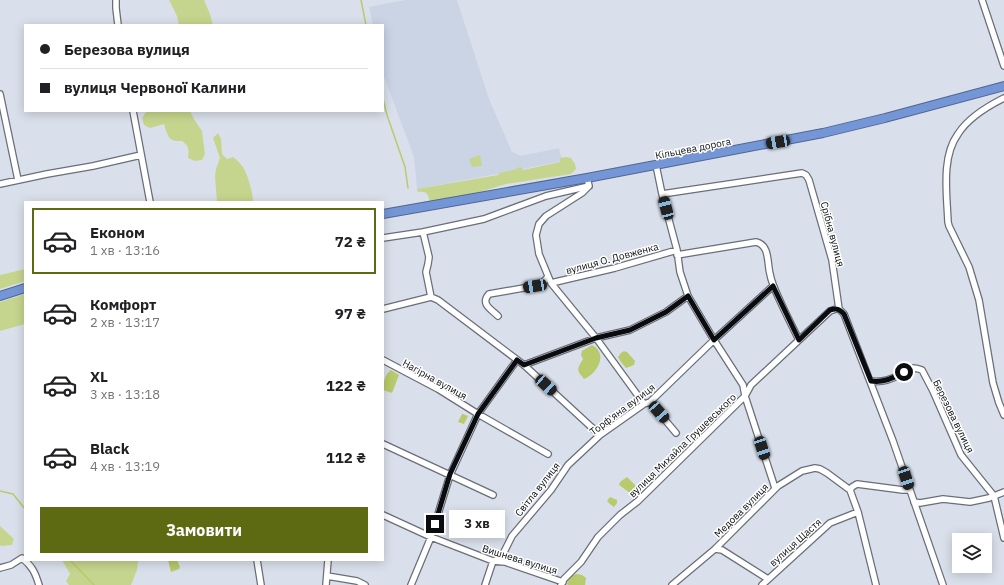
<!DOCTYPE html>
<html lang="uk">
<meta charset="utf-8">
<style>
:root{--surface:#fff;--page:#f6f6f6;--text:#202124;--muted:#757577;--line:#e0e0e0;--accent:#5d6a12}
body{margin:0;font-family:"IBM Plex Sans",sans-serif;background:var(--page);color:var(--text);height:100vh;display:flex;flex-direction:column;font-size:15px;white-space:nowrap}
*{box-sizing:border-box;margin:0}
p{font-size:13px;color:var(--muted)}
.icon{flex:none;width:22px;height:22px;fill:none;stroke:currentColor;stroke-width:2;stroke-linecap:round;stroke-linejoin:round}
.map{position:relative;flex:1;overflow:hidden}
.side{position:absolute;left:24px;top:201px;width:360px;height:360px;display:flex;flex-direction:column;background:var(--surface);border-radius:0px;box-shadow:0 2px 10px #0003}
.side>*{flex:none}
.top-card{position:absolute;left:24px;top:24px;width:360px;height:88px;border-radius:0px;box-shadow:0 2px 10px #0003;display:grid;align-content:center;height:88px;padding:0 16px;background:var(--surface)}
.tools{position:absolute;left:952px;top:533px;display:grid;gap:8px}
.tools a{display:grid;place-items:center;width:40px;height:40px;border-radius:0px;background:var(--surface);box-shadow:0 2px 10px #0003;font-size:20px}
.end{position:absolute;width:18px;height:18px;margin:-9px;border:5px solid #0a0c10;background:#fff;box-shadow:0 0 0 2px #fff}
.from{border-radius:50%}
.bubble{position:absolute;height:28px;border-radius:0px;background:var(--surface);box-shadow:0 2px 10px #0003;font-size:13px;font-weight:700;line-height:28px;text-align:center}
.car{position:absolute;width:12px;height:24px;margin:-12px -6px;border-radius:5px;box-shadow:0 0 3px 1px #0007;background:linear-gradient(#222 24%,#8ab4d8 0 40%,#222 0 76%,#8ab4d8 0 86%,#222 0)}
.top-card b{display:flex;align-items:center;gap:14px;height:38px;font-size:15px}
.top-card b+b{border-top:1px solid var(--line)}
.top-card i{width:10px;height:10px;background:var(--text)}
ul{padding:7px 0 0;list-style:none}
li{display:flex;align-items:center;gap:12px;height:66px;margin:0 8px 6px;padding:0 8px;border:2px solid transparent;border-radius:0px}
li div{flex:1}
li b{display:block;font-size:15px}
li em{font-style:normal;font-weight:700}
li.selected{border-color:var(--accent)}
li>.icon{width:36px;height:36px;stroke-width:1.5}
.cta{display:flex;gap:8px;margin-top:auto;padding:8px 16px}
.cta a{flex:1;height:46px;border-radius:0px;background:var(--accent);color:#fff;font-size:16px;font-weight:700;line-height:46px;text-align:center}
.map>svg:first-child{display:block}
.built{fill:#cad4e5}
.green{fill:#c6d58d}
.water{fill:#b8ca6b}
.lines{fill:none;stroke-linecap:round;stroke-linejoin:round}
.stream{stroke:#b8ca6b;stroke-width:1.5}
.minor-casing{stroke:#696e78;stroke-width:8}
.highway-casing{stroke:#506691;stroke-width:10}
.minor{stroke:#fff;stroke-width:5.5}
.highway{stroke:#7596d6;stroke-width:8}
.route{stroke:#0a0c10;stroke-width:5}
.labels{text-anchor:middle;stroke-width:3;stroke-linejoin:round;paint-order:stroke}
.street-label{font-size:10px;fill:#0a0c10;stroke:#fff}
</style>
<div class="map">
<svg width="1004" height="585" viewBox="0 0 1004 585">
<rect width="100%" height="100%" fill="#dae0eb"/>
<path class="built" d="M405,0H457L489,99L512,152L521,156L559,148L562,161L518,170L417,189L414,157L383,74V25H373L369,7Z"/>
<path class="green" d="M169,0H204L210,14L213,25H179L177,16Z
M156,111H190L194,119L202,131L205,154L202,160L195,161L188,158C189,150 189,146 182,141C168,142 168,136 164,124L150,128L144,125L142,118L146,112Z
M218,133L221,139L222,154L227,159L233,157C237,160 240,163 243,167C248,175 253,193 253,202H217L215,176L216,169L220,158L213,138Z
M480,155L482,166L472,167L469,159Z
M566,157L571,158L575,164L576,169L571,174L506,184L466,196L430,202C428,194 427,191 418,192L417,189L498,175L499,173L517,169V168L521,167L523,170L560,162V158Z
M25,269V281L0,289V275Z
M25,294V324L0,331V302Z
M0,526L14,539L12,545L1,546L0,545Z
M62,560H138L137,570L131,585H69L66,581L70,574Z"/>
<path class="water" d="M592,345C609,354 597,374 584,379C576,369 577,370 583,359L581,355L582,351Z
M624,351L627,352L635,361L634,365L626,368L621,362L618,357L621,353Z
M391,370L399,375L392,393L383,390C383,383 385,374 391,370Z
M462,414H463L468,416L464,424L458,422Z
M627,477L636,486L635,490L630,493L619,485L620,482Z
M610,497L617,500V503L614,507L610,504L607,501Z
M168,560H177L180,567L179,569L171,572Z
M577,574L582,575L586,578L585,585H568L567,584L568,579L571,575Z"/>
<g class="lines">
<path class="stream" d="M361,0L366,25
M383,99L387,115L405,167L408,188
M0,491L13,494L25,509
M70,560L94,585"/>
<defs>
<path id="minor" d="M116,0V8L118,25
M982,0L1004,66
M0,94L18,180
M1004,98C988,106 968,118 958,134C941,157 947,195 948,222L949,226L969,267L979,300L993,383L999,403L1004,415
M133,111L150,202
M656,165L662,194L677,250L680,272L688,296L714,340L743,385L745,396L775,488
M587,178L589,186L582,193L546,216L539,224L536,235L539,254L551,283L596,338L644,404
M0,184L47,174L93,166L141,155
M662,194L802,173L806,175L809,180L832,260L839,309L844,314L893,441L910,490L943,585
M423,232L429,257L428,264L426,272L431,297
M383,238L423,232L484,219L546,196L589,186
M677,255L756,242C770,245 767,263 770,274C772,285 777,294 781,303C787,316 793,328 799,340
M551,283L615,268L677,250
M431,297L438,300L524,365L600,435
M383,309L431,297
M498,316C491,309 480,304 489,294L535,286L543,282L548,277
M383,360L438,389L478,414L548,454
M524,365L596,338L630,330L666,312L688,296
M871,381C881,383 892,379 901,374C905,372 909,369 913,368C916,368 919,369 922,370L933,391L961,455L994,496L1004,538
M650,402L676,433
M383,444L493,495
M850,490L852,487L857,484L903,490H910
M914,502L920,503L943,499L970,502L989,498L1004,492
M383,515L431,537L493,561L505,562L563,582
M715,549L722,550L768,579
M257,560L261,585
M0,568L11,565L22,558C32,566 35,572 39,585
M327,576L357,581L365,585
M326,585L328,560
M411,585L431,537L450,475L478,414L517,360
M485,585L493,561L501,558L512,536L551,490L568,465L600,435L644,404L650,402L714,340L773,286
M561,585L564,579L581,562L598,537L620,515L638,501L745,396L751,385L830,311L836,309H839
M672,585L715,549L778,486L802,471L815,468L820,469L827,473L850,490L858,512L876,585
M762,585L830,523L858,512"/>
<path id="highway" d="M383,214L587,178L823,133L885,118L1004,86
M0,296L25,288"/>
</defs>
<use href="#minor" class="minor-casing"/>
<use href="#highway" class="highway-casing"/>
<use href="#minor" class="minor"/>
<use href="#highway" class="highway"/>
</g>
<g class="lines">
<path class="route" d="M435,524L450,474L478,414L517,360L524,365L596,338L630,330L666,312L688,296L714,340L773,286L799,340L830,310C837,308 839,309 844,314L871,381C882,383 894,378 904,372"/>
</g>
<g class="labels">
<g class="street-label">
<text transform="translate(693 148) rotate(-11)" y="4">Кільцева дорога</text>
<text transform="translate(833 234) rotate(75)" y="4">Срібна вулиця</text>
<text transform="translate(612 258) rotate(-15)" y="4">вулиця О. Довженка</text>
<text transform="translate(435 379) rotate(29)" y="4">Нагірна вулиця</text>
<text transform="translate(622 409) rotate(-37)" y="4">Торф'яна вулиця</text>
<text transform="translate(954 416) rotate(64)" y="4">Березова вулиця</text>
<text transform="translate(682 445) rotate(-44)" y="4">вулиця Михайла Грушевського</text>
<text transform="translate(537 489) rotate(-52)" y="4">Світла вулиця</text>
<text transform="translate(741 510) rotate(-45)" y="4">Медова вулиця</text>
<text transform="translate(795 542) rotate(-42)" y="4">вулиця Щастя</text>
<text transform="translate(520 559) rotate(17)" y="4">Вишнева вулиця</text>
</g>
</g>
</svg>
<div class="tools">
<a><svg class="icon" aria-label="layers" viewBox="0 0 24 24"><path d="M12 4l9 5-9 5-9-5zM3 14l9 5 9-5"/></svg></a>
</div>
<i class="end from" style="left:904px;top:372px"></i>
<i class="end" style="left:435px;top:524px"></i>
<div class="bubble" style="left:449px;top:510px;width:56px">3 хв</div>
<i class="car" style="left:778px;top:142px;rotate:260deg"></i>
<i class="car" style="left:666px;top:208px;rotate:345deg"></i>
<i class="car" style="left:535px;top:286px;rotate:261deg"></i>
<i class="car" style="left:546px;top:385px;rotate:132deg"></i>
<i class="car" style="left:659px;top:412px;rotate:139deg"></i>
<i class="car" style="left:762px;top:448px;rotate:162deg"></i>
<i class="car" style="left:906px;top:478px;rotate:162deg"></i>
<div class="top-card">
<b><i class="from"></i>Березова вулиця</b>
<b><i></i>вулиця Червоної Калини</b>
</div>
<section class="side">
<ul>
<li class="selected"><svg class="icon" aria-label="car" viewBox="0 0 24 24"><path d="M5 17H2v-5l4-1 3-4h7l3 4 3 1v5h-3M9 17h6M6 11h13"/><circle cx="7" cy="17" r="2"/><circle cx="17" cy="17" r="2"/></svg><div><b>Економ</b><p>1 хв · 13:16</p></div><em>72 ₴</em></li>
<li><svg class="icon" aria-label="car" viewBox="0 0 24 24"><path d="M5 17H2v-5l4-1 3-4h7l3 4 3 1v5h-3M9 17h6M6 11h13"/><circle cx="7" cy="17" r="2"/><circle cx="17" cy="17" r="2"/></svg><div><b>Комфорт</b><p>2 хв · 13:17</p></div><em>97 ₴</em></li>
<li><svg class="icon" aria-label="car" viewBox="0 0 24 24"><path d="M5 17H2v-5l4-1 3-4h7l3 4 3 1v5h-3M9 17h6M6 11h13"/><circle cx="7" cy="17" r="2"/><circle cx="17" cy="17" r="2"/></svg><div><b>XL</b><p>3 хв · 13:18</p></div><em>122 ₴</em></li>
<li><svg class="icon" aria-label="car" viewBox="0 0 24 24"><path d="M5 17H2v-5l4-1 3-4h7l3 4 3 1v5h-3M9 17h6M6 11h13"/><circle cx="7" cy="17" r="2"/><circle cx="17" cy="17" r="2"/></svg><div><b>Black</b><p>4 хв · 13:19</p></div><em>112 ₴</em></li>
</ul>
<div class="cta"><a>Замовити</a></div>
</section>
</div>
